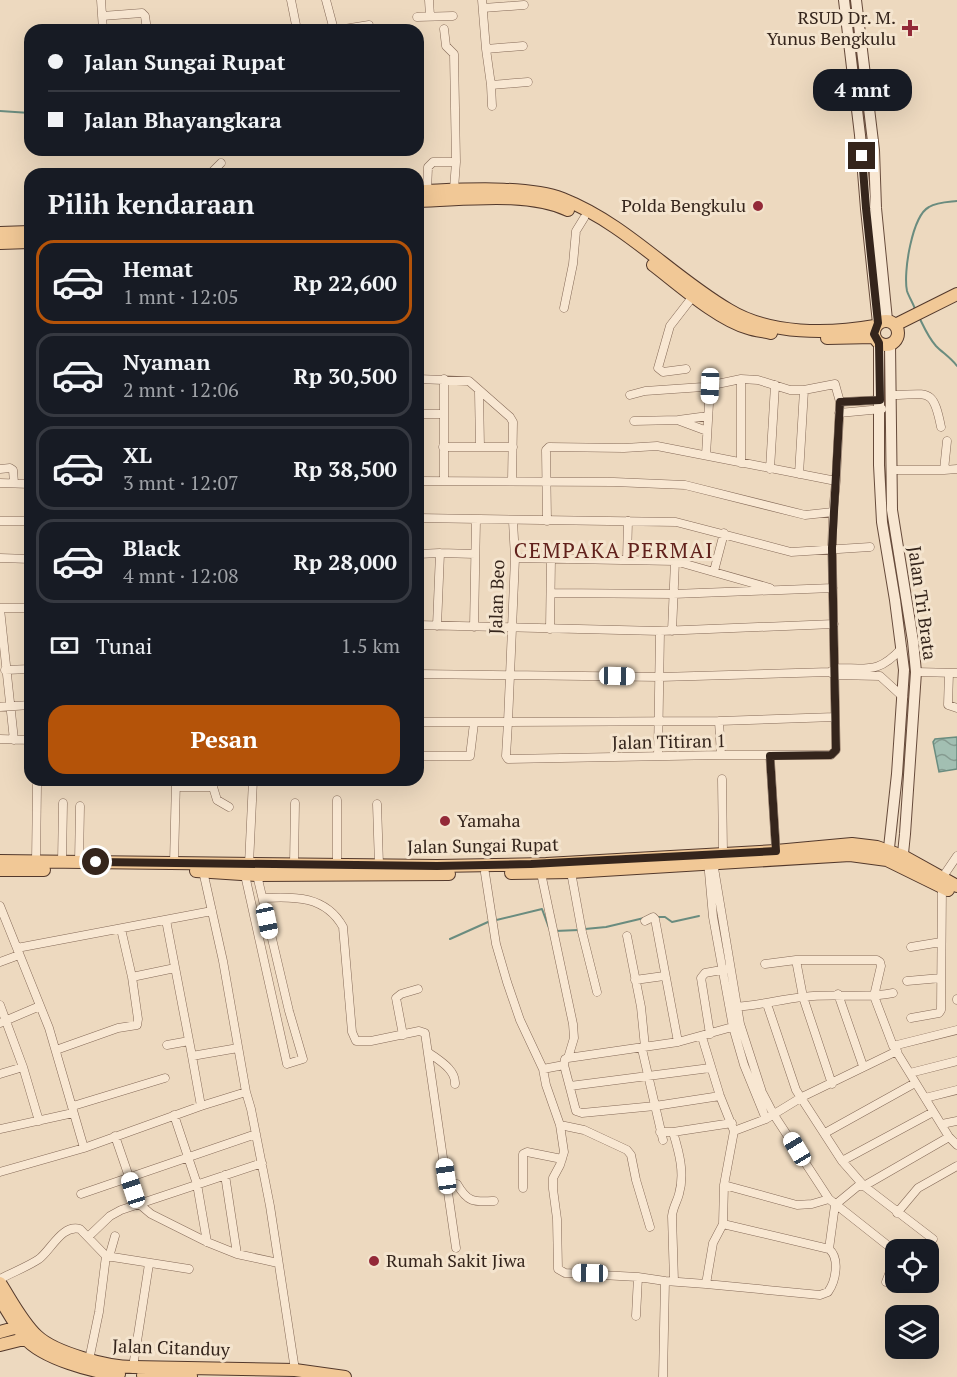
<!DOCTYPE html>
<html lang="id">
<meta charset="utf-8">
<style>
:root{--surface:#171b24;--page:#242831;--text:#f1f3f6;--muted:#9ea1a6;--line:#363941;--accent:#b45309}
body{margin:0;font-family:"PT Serif",serif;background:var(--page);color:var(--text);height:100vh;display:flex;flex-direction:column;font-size:22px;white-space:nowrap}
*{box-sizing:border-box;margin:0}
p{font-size:20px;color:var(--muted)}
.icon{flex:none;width:33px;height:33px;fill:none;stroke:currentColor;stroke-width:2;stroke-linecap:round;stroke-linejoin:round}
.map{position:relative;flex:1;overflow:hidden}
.details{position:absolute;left:24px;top:168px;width:400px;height:618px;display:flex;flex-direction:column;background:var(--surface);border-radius:18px;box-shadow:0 6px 24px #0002}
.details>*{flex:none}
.guide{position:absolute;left:24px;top:24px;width:400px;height:132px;border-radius:18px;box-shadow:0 6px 24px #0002;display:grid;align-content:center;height:132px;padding:0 24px;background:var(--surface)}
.controls{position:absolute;left:885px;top:1239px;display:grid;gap:12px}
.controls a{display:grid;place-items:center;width:54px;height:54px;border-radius:12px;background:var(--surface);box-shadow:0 6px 24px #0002;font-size:30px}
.end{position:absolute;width:27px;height:27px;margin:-14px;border:8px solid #35251c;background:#fff;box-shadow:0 0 0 3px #fff}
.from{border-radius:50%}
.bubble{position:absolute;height:42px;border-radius:18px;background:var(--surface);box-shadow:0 6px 24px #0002;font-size:20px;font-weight:800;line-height:42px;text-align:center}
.car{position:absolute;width:18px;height:36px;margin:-18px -9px;border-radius:8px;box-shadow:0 0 4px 2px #0007;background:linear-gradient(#fff 24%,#345 0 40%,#fff 0 76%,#345 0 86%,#fff 0)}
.guide b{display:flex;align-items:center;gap:21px;height:57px;font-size:22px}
.guide b+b{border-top:2px solid var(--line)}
.guide i{width:15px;height:15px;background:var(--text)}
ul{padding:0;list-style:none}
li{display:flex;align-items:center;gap:18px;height:84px;margin:0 12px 9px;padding:0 12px;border:3px solid var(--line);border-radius:18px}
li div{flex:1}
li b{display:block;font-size:22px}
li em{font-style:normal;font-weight:800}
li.selected{border-color:var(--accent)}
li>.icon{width:54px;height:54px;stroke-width:1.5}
h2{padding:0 24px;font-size:27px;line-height:72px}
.pay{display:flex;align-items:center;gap:15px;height:66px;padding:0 24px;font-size:22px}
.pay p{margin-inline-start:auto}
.button{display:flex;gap:12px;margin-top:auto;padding:12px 24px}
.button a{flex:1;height:69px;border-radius:18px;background:var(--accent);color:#fff;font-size:24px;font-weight:800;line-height:69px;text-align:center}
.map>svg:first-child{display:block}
.water{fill:url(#water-waves);stroke:#6a8c7f;stroke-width:1.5}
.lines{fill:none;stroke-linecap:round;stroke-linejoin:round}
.stream{stroke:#6a8c7f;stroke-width:2}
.street-casing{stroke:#856a58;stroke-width:9}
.secondary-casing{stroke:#674b3b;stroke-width:12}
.primary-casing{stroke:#53392c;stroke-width:14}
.street{stroke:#f8e7d2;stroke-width:8}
.secondary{stroke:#f8e7d2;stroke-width:10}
.primary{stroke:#f1c896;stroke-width:12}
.route{stroke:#35251c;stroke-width:8}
.poi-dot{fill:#932938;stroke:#f4e4ce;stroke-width:2}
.labels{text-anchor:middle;stroke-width:6;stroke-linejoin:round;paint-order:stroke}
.poi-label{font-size:18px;fill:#35251c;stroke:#f4e4ce;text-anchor:end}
.street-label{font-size:18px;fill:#35251c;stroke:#f4e4ce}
.quarter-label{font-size:21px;letter-spacing:1.5px;fill:#61211c;stroke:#f4e4ce}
</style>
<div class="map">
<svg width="957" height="1377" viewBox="0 0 957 1377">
<defs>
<pattern id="water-waves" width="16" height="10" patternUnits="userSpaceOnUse" patternTransform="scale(1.5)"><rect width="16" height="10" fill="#a2bfb2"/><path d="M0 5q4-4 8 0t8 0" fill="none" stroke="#859b90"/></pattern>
</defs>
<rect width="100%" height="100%" fill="#edd9bf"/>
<path class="water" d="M957,737V769L939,772L933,742L935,739Z"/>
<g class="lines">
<path class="stream" d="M0,111L30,113
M151,150L154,152L164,150
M915,309C913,303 909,297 907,291C903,273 912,216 929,207C937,202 948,202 957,201
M919,317C924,327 928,337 936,346C943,353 951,358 957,366
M656,917H665L672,922L699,916
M585,929L606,927L644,918
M555,931L579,930
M450,939L488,922L542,909L549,928"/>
<defs>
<path id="street" d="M101,0L103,30
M291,0L297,30
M326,0L334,30
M429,0L430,16
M482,0L486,49L491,85L492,106
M483,8L524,5
M102,16L142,13L145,16L147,30
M417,17L453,16
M444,29L446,46L454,54L456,162
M338,30L369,25
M486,49L523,46
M491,85L528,82
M210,174L221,163
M427,191L428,167L433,162H456L454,189
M564,308L573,264L576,231L584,218
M686,369L663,372L658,368L670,326L694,295
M418,379L469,381L510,417L513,422L512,481
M479,392L480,447
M891,395C928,395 933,386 941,427
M840,402L880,400
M839,413L882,409
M418,414H444
M634,421L678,420L708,416
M680,421L707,431
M443,447H513
M706,455L710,386
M741,463V379
M0,469L10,468L13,470L14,483
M770,469L775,385
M892,470H944L947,441
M944,470L957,469
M799,474L804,390
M418,481L614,482L685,485L805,515L833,512L832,548L836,750L831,755H721L508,759L506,756L508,722H418
M444,481V379
M0,483L30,484
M833,512L836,481
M418,518L676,522L791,552L870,547
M0,521H30
M513,521L515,558L508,722L719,721L835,717
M547,521L546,450L549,447L624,448L657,446L836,481L840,402L835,384L804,390H790L758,380L741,379L703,387L645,391L630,395
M418,554L440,553L475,554
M0,558L30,559
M515,558L675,561L770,588
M627,560L628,521
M714,571L724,533
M551,593L673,594L833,588
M0,608H30
M0,609L14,740
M418,625L660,631L834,624
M437,626L440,553
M474,627L476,520
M550,629L551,558
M672,631L675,561
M5,670L30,669
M916,672L957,673
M831,673L835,675L880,676L903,697
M949,673L948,705L957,708
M418,674L660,677L830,672L835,668C869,668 878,674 902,648
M0,707L30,705
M719,721L721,755
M0,739L30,740
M418,756H470L474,723
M658,756L660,631
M770,756L776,851
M722,779L723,853
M176,787H213V780
M213,787L217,800L229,807
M377,804L379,865
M708,861L713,917L733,1027L744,1065L766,1119
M36,862L37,785
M62,862L63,803
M79,862L80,806
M713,862L740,1024L762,1092L774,1115L829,1199L896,1252
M174,863L176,780
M249,864L253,780
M294,864L295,803
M337,865V800
M203,871L223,961L246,1092L251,1109L270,1206L295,1370
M571,872L582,932L597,992
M485,873L496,944L507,982L520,1020L543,1069L546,1085L560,1125L564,1152L560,1165L553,1178V1189L557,1219L558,1269L565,1273L638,1277L665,1281L663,1377
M541,873L573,1024L574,1038L568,1058L565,1059L564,1065L576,1111L582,1113L655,1106L720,1096
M245,875L287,1064L303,1059L289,1011L257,875
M942,878L957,856
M263,898C294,896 326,896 343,927L352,1032L356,1041H371L419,1031L425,1033L456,1248
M0,906L49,1028L84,1148
M166,920L192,1056L238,1048
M645,921L653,917L655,919L678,1042
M627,936L641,1007L645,1047
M911,947L941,942
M17,948L212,911
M796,960H877L880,962L881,966L874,996L893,1046L949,1137L957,1145
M0,962L19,955
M765,964L796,960L803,997L832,1084
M132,977L175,968
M635,980L664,976
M907,981L941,978
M838,994L863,1066
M957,999V1000
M767,1004L796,1090L842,1161L864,1186L933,1239
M0,1005L23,1067L39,1121
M734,1007C758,1006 781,999 804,997C834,993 864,999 893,993
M911,1018L939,1013L941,1010L942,885
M0,1023L40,1006
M710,1034L701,978L705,973L727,969
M403,1035L396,998L401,994L418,989
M167,1045L189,1041
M893,1046L957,1030
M642,1049L663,1140
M56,1050L118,1028L137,1025L138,1019L132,977L121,929
M428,1052C438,1060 456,1069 455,1084
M192,1056L201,1106
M568,1058L678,1042L736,1026
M543,1069L564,1065
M910,1073L957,1061
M0,1074L23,1067
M570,1086L710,1068
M925,1098L957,1090
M73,1106L165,1078
M174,1115L197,1184L207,1242
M942,1124L957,1121
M560,1125L584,1130L627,1150L631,1155L636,1180L650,1227
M0,1129L73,1113
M734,1131L766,1119L802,1097L897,1051
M660,1132H673L732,1123
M673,1132C679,1152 685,1173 679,1194C677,1202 673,1207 672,1216L674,1281
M825,1133L915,1083
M115,1136L138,1203L151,1214L207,1242L237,1254L278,1263
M842,1161L933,1112
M0,1172L84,1148L201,1106L246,1092
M225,1175L237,1254
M447,1184H457C468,1203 474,1202 494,1201
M724,1185L797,1205L812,1204L829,1199
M523,1188V1154L527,1152L562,1159
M81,1194L256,1134
M897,1213L918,1188L957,1166
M88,1237L110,1216L121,1210L262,1163
M829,1249L835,1205L858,1186H864L949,1137
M106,1256L189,1269
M109,1257L115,1236
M0,1279C13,1272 27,1267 39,1259C51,1250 62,1224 80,1229L106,1256L99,1312L89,1360
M665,1281L706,1284L713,1243L723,1224L724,1185L734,1131L720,1096L702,1037
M886,1282L896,1256
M706,1284L820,1295L828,1292C836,1281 840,1258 829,1249L723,1224
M636,1316L638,1277
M133,1367L149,1264"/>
<path id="secondary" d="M844,0L860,135L866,209L878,323
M856,0L874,150L876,208L887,320
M879,343V465L882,522L895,600L904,670L897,774L888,857
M890,344L892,510L913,641L916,672L905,834L902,863"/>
<path id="primary" d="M418,191C459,190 526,185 563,199C626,224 671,276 729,310C770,335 829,334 875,326
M418,201C465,200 525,191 568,210
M0,233L30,232
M0,243L30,242
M653,265C678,284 718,320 748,328C756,331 764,331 771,333
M874 333a12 12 0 1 1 24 0a12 12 0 1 1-24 0Z
M895,325L957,294
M827,338L874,337
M0,861L437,866L546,864L776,851L852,844L877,847L903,856L957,886
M0,870H44
M196,871L257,875L449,874
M511,873L571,872L850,855L887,860L948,890
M0,1283C11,1300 22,1322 37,1336C55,1353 108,1367 133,1367L295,1370L345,1377
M0,1299C8,1312 16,1326 25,1338C42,1358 94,1373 119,1374
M0,1332L25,1325
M0,1345L32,1337
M143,1375L191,1376"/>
</defs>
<use href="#street" class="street-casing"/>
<use href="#secondary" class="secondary-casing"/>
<use href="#primary" class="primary-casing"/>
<use href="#street" class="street"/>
<use href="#secondary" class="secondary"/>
<use href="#primary" class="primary"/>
</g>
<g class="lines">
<path class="route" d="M96,862L437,866L531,864L776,851L770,756L831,755L836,750L832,548L840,402L880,400L879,343L874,334L878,323L866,208L862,156"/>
</g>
<g class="poi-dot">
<path d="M907 19h6v6h6v6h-6v6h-6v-6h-6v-6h6z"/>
<circle cx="758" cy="206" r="6"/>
<circle cx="445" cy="821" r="6"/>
<circle cx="374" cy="1261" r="6"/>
</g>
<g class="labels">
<g class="poi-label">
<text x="896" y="24">RSUD Dr. M.<tspan x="896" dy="21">Yunus Bengkulu</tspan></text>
<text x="746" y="212">Polda Bengkulu</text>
<text x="457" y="827" text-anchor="start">Yamaha</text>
<text x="386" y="1267" text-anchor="start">Rumah Sakit Jiwa</text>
</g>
<g class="street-label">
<text transform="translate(497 597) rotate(-88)" y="6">Jalan Beo</text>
<text transform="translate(922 603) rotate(82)" y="6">Jalan Tri Brata</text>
<text transform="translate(669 742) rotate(-1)" y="6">Jalan Titiran 1</text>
<text transform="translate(483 846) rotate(-1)" y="6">Jalan Sungai Rupat</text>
<text transform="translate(171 1348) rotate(2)" y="6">Jalan Citanduy</text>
</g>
<g class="quarter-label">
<text x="614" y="558">CEMPAKA PERMAI</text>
</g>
</g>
</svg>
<div class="controls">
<a><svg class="icon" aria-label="locate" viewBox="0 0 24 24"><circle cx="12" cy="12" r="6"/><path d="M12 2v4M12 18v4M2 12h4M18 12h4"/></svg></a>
<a><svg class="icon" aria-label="layers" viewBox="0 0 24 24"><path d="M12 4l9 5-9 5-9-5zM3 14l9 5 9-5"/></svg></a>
</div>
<i class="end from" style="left:96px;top:862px"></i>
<i class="end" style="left:862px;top:156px"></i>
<div class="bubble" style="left:813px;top:69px;width:99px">4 mnt</div>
<i class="car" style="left:710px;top:386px;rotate:182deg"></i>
<i class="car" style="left:617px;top:676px;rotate:91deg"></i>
<i class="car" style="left:267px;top:921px;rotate:168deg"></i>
<i class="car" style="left:797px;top:1149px;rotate:329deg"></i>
<i class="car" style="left:446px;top:1176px;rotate:352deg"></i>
<i class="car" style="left:133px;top:1190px;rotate:342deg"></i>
<i class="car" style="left:590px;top:1273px;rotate:271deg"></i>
<div class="guide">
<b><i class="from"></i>Jalan Sungai Rupat</b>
<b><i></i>Jalan Bhayangkara</b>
</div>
<section class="details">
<h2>Pilih kendaraan</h2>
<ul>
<li class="selected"><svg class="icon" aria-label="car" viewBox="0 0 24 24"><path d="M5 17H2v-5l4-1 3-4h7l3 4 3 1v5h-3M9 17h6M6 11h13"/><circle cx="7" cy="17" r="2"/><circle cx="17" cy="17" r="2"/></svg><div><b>Hemat</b><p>1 mnt · 12:05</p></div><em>Rp 22,600</em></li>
<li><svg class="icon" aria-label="car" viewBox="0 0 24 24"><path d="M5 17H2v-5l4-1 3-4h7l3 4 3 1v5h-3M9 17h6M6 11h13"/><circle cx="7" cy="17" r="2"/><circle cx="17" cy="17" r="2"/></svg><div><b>Nyaman</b><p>2 mnt · 12:06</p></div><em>Rp 30,500</em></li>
<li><svg class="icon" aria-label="car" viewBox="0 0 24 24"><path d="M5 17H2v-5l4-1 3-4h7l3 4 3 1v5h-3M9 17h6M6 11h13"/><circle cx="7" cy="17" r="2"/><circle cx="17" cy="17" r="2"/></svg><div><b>XL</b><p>3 mnt · 12:07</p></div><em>Rp 38,500</em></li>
<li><svg class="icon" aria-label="car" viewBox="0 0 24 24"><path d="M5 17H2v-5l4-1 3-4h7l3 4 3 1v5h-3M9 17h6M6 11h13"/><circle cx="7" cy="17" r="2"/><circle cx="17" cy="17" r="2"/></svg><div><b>Black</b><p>4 mnt · 12:08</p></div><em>Rp 28,000</em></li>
</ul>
<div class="pay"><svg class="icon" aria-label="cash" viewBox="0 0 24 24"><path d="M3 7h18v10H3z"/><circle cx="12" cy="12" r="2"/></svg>Tunai<p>1.5 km</p></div>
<div class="button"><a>Pesan</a></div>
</section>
</div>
